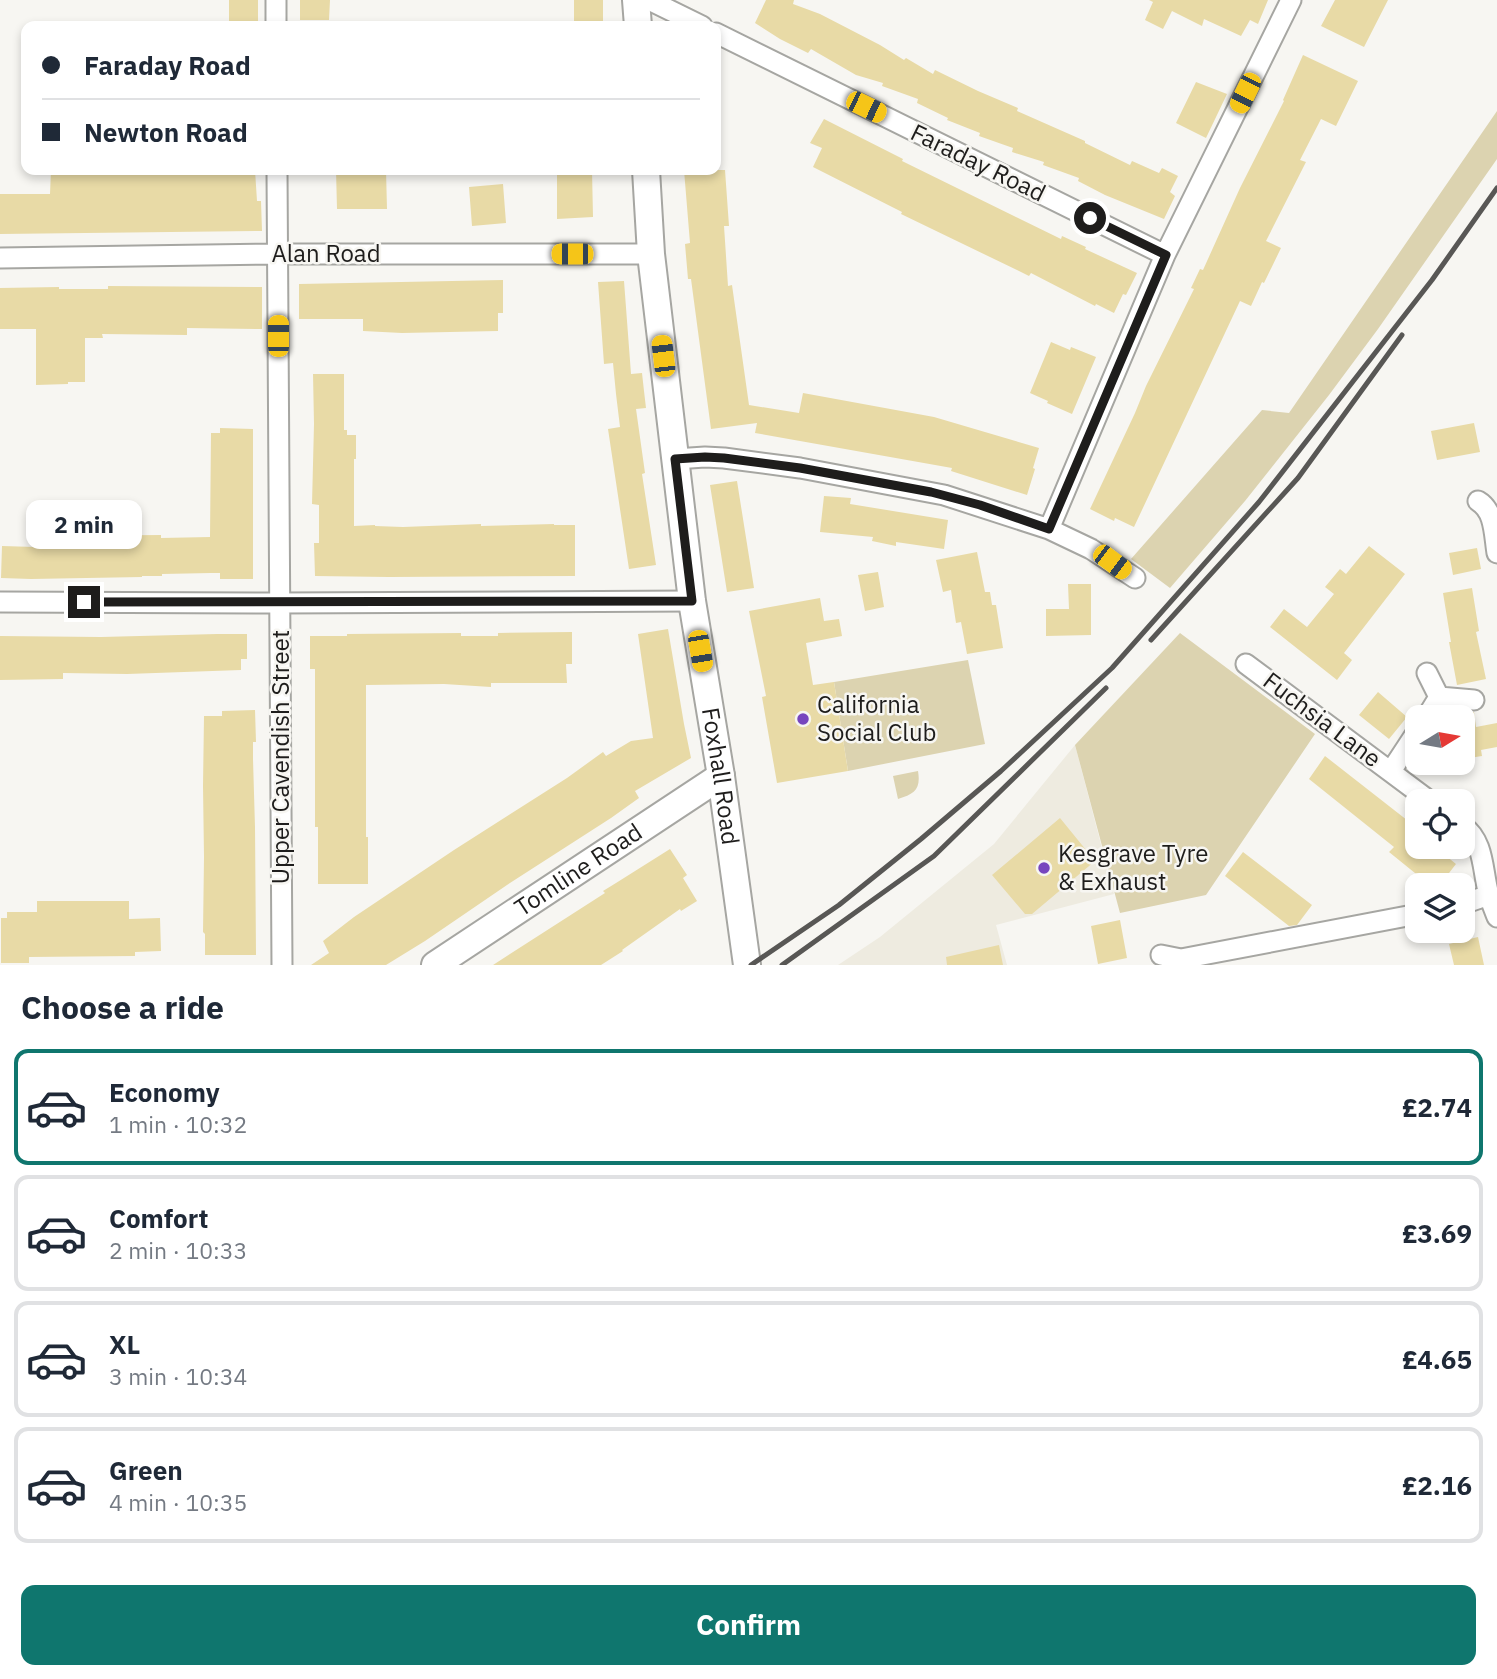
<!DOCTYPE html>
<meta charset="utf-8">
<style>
:root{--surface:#fff;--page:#f6f6f7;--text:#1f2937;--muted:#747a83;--line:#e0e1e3;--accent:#0f766e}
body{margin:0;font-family:"IBM Plex Sans",sans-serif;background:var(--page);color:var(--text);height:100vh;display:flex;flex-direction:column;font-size:26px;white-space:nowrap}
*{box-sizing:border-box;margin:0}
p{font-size:23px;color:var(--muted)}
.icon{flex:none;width:38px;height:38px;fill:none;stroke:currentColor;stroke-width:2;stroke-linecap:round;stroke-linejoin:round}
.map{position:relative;height:965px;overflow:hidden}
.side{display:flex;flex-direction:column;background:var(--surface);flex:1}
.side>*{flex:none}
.guide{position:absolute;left:21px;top:21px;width:700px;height:154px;border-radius:14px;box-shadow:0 4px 10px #0003;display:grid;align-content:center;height:154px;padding:0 21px;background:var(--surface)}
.needle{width:46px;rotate:79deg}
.tools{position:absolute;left:1405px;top:705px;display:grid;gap:14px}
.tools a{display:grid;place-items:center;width:70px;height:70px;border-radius:14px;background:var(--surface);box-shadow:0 4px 10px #0003;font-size:35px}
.end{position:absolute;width:32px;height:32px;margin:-16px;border:9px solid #1e1d1c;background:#fff;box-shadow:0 0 0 4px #fff}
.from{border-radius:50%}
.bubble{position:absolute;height:49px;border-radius:14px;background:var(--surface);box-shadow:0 4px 10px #0003;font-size:23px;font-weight:800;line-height:49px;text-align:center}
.car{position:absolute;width:21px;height:42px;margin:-21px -10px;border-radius:9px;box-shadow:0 0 5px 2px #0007;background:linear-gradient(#f5c518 24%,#345 0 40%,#f5c518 0 76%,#345 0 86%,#f5c518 0)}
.guide b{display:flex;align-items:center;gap:24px;height:66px;font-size:26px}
.guide b+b{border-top:2px solid var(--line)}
.guide i{width:18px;height:18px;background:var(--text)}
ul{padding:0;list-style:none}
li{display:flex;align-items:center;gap:21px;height:116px;margin:0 14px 10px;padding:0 7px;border:4px solid var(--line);border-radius:14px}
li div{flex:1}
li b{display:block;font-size:26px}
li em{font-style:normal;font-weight:800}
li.current{border-color:var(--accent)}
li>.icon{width:63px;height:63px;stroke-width:1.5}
h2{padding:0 21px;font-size:32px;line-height:84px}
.primary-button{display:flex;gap:14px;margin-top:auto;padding:14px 21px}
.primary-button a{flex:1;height:80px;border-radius:14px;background:var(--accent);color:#fff;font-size:28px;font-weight:800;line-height:80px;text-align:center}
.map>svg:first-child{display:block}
.built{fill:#eeebe0}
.green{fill:#dcd3b0}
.building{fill:#e8daa6}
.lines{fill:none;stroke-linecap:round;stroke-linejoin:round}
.street-casing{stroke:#a6a6a2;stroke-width:23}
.secondary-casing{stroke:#a6a6a2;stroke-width:30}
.street{stroke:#fff;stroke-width:19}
.secondary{stroke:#fff;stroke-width:26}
.rail{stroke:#585755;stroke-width:5}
.route{stroke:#1e1d1c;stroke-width:9}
.poi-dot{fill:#7746be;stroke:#f7f6f2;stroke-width:2.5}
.labels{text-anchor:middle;stroke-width:5;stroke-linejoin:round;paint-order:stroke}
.street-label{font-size:24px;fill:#1e1d1c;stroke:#f7f6f2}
.poi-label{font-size:24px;fill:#1e1d1c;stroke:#f7f6f2;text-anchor:start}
</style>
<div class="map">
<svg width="1497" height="965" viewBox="0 0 1497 965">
<rect width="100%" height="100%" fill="#f7f6f2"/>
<path class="built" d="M1075,745L1114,894L996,925L1007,965H838L880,937L994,844Z"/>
<path class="green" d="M1497,111V159L1378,329L1329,395L1245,501L1170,588L1131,559L1262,410L1289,413Z
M1180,633L1315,734L1206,895L1120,913L1075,745Z
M968,660L985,744L848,771L834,682Z
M918,771C921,789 915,794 898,799L893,776Z"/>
<path class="building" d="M229,0H258V26H229Z
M300,0H330L329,20H300Z
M574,0H603V21H574Z
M766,0H794L793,4L820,14L880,45L904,60L906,58L933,74L935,70L978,91L1018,108L1017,111L1085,141V143L1130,165L1132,161L1159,173L1162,168L1178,176L1170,192L1175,196L1164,219L1105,195L1078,181L1079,178L1043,165L1044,162L1012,152L1013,148L979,136L980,133L947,120L948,118L917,103L918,99L882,86L883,83L856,75L811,49L808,53L780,39L755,23Z
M1149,0H1268L1258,24L1250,20L1241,36L1204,19L1202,26L1172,11L1163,29L1145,20L1153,2Z
M1335,0H1388L1364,47L1321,26Z
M1303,55L1358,81L1336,126L1321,119L1300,160L1306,162L1266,241L1281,248L1264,283L1262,282L1251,306L1240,301L1134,527L1115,518L1114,521L1090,509L1135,413L1146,386L1194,289L1191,288L1200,269L1203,270L1240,188L1284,101L1283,100Z
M1196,82L1227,94L1206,138L1176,123Z
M824,119L903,159L902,161L1061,239L1062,236L1086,247L1085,249L1137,273L1126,295L1123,294L1114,313L1096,304L1095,306L1031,273L1029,276L1021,272L901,214L902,212L813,167L822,148L810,143Z
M51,170H255L257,201H261L262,231L0,234V194H50Z
M336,170H386L387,209H337Z
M557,170H592L593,217L557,219Z
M684,170H725L729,226H724L728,286L732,285L749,405L799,413L803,393L934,417L1039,448L1033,468L1035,469L1027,495L951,471L952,468L755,433L757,423L711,429L691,279H688L685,244L690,243Z
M503,184L506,223L472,226L469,187Z
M503,280V313H498V331L402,333L363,331V319H299V284Z
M624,281L631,374L642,373L644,391L646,408L636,409L645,473L642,474L656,565L629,569L608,429L620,427L616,394L613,363L604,364L598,282Z
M108,286L262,287V329L187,328V335L102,334L103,338H85V382H68V384L36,385V329H0V288L59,287V289H108Z
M1051,342L1070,350L1071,347L1096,357L1072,414L1047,403L1048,401L1030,393Z
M313,374H344V430H347V435H356V459H354V526L375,525V526L403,527L481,524V526L554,524V525H575V576L389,577L315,576L314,543H319V505L312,504L314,424Z
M1474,423L1480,452L1437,460L1431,431Z
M220,428L253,429V579H220V573H211L162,574V576H142V577L31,579L1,578L2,546L35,547V545H40V536L161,535V538L210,537L211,433H220Z
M737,481L754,588L727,592L710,485Z
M824,496L851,498L850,504L948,520L944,549L896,542V546L872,541L873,537L820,532Z
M1369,546L1405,574L1344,653L1352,660L1337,680L1270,627L1284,609L1307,627L1334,594L1325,587L1340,569L1346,574Z
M1477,548L1481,569L1453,575L1449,553Z
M977,552L985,592H990L992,605H996L1003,648L967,654L961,622L956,623L951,590L943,592L936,560Z
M878,572L884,607L865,611L858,575Z
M1068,584H1091V635L1046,636V609H1069Z
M1472,588L1479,631L1476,632L1486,679L1457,685L1449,642H1451L1443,593Z
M820,598L824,621L839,619L842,636L806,643L813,685L834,682L848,771L777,783L762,697L766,696L749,611Z
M668,629L684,724L691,758L635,791L639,798L611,818L507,885L425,941L386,965H311L329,953L323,941L354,917L454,850L567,778L603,752L606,756L631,741L653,738L638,634Z
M572,632V664H566L567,683H491V687L444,684L366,685V837H368V884H318V827H315V669H310V636H347V634L461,633V636H498V633Z
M217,634H247V659H241V670L127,674L63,673V679L0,680V636L101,637Z
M1378,692L1407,717L1389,739L1359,715Z
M255,710L256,742H253V759L255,827L256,955H205V934L203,932L204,857L203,786L204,716H222V711Z
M1463,711L1474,712L1476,727L1497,723V747L1481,750L1482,756L1463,759Z
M1325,756L1412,824L1409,827L1418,834V847H1435L1456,864L1439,886H1431L1389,852L1394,847L1309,779Z
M1060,818L1095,861L1032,914H1025L992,875Z
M670,849L687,875L683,878L697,901L681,911L680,909L622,950L623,951L601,965H493L605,893L603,891L616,883Z
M1243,852L1312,905L1297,925L1289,926L1225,876Z
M37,901H129V919L160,918L161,951L135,952V956L29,957V963H1V918H7V912H37Z
M1120,920L1127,958L1098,964L1091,926Z
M1478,937L1484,965H1454L1449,944Z
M999,945L1003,965H947L946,957Z"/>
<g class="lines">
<defs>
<path id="street" d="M276,0V26
M649,0L702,26
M716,33L1165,255
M277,170L282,965
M0,258L277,254H651
M675,459L705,457L724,458L800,468L944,495L1049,529L1091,549L1135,578
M1478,501C1495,511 1494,535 1497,553
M1049,529L1165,255L1291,0
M0,602L280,603L692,601
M1246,664L1431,802
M1427,673L1439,697L1474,700
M1426,718L1439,697
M1391,771L1418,730
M1463,826C1485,842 1482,871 1489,895C1491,902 1494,909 1497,917
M1463,904L1489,895
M1161,955L1181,959L1418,914"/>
<g id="secondary">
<path d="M636,0L638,26"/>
<path id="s1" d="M646,170L651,254L692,601L721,776L747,965"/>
<path id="s2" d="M435,965L721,776"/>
</g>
</defs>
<use href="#street" class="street-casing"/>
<use href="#secondary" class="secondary-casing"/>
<use href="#street" class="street"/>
<use href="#secondary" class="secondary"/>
<path class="rail" d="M1151,640L1298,478L1402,335
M751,965L839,905L921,839L1001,771L1112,668L1259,502L1432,280L1497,188
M782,965L934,856L1106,688"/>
</g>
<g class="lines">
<path class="route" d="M84,602L692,601L675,459L705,457L724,458L800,468L931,492L980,505L1049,529L1166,255L1090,218"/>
</g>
<g class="poi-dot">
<circle cx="803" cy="719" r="7"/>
<circle cx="1044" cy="868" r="7"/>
</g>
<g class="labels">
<g class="street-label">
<text transform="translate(978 163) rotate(26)" y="8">Faraday Road</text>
<text x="326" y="262">Alan Road</text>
<text transform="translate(1322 720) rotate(37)" y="8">Fuchsia Lane</text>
<text transform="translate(281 757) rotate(-90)" y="8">Upper Cavendish Street</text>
<text dy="8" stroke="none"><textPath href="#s1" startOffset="611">Foxhall Road</textPath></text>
<text dy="8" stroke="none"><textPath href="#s2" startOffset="172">Tomline Road</textPath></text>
</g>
<g class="poi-label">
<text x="817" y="713">California<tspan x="817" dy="28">Social Club</tspan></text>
<text x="1058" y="862">Kesgrave Tyre<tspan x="1058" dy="28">&amp; Exhaust</tspan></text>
</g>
</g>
</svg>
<div class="tools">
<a><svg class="needle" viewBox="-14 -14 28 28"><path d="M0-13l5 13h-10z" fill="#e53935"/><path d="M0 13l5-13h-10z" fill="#747a83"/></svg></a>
<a><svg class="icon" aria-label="locate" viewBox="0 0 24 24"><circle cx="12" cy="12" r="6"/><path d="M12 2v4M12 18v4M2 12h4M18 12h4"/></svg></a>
<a><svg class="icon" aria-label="layers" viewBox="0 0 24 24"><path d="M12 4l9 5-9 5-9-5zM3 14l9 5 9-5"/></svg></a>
</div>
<i class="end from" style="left:1090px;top:218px"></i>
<i class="end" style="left:84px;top:602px"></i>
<div class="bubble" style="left:26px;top:500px;width:116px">2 min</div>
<i class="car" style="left:1245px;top:93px;rotate:206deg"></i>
<i class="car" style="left:866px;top:107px;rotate:116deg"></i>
<i class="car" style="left:572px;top:254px;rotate:270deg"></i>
<i class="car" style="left:278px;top:336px;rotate:0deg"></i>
<i class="car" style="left:663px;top:356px;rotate:353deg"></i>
<i class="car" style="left:1112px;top:562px;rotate:127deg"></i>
<i class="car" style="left:700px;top:651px;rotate:170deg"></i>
<div class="guide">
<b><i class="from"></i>Faraday Road</b>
<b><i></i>Newton Road</b>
</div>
</div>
<section class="side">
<h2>Choose a ride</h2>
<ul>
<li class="current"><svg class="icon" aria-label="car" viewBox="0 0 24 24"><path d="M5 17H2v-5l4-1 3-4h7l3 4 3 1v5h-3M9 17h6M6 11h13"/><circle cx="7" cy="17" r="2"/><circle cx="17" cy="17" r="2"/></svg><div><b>Economy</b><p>1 min · 10:32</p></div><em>£2.74</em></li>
<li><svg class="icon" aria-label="car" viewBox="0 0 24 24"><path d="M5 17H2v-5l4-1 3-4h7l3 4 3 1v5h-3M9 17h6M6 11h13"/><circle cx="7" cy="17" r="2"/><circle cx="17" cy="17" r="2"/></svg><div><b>Comfort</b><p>2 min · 10:33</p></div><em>£3.69</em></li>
<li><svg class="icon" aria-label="car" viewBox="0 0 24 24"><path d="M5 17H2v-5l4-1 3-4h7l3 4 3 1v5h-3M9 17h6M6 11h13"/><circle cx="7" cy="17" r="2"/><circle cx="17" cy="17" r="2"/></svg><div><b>XL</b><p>3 min · 10:34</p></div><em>£4.65</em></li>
<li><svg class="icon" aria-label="car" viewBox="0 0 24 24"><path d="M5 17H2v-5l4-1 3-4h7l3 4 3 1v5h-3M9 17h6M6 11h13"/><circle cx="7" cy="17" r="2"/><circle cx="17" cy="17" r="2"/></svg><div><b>Green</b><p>4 min · 10:35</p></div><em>£2.16</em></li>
</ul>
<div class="primary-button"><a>Confirm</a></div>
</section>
